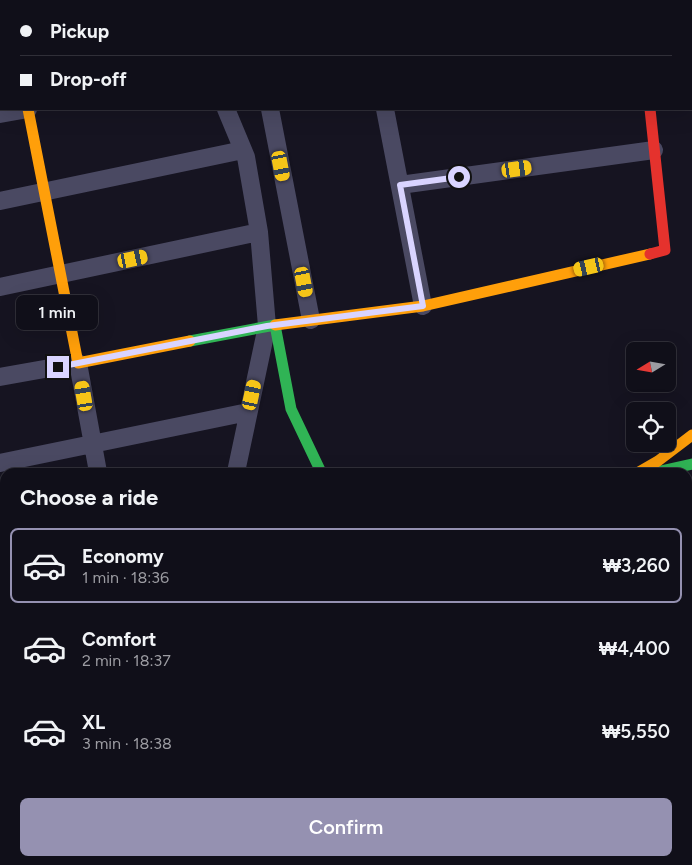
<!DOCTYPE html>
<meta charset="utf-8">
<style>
:root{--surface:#100f19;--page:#1e1d26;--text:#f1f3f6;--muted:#9c9ca2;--line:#302f38;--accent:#9591b1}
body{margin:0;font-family:Figtree,sans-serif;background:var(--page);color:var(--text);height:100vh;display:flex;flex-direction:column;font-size:19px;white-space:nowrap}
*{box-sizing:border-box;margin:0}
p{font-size:16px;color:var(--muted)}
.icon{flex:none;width:28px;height:28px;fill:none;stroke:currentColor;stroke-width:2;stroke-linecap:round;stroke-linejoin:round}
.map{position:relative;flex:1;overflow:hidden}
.sheet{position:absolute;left:0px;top:468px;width:692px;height:398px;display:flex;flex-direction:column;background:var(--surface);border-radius:15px 15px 0 0;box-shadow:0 5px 20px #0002,0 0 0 1px var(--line)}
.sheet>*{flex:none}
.guide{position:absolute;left:0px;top:0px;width:692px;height:110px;box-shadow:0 5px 20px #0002,0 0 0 1px var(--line);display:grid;align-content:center;height:110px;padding:0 20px;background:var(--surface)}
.needle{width:32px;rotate:259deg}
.controls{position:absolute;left:626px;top:342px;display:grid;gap:10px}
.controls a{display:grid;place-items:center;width:50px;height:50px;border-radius:8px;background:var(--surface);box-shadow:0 5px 20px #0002,0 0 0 1px var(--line);font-size:25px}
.end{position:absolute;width:22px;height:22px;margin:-11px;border:6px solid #d9d4ff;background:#111;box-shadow:0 0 0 2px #111}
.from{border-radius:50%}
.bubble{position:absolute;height:35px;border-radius:8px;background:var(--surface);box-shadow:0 5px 20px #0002,0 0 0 1px var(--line);font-size:16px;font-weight:600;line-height:35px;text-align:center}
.car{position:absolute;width:15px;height:30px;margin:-15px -8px;border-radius:6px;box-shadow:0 0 4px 1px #0007;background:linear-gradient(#f5c518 24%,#345 0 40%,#f5c518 0 76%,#345 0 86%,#f5c518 0)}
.guide b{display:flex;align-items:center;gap:18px;height:48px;font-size:19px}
.guide b+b{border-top:1px solid var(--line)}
.guide i{width:12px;height:12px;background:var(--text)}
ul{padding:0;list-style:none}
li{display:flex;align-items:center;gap:15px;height:75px;margin:0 10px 8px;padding:0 10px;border:2px solid transparent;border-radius:8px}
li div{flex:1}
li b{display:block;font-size:19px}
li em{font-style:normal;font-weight:600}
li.current{border-color:var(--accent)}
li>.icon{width:45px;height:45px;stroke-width:1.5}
h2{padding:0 20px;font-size:22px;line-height:60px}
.primary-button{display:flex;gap:10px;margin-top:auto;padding:10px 20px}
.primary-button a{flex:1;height:58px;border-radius:8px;background:var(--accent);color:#fff;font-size:20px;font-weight:600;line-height:58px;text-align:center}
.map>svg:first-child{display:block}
.green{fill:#132c2d}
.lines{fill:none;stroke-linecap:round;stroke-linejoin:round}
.stream{stroke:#0d2144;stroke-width:5}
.street{stroke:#4a4962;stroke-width:18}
.fast{stroke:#30b455;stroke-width:11}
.slow{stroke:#ff9f0a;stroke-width:11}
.jam{stroke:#e5322d;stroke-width:11}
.route{stroke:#d9d4ff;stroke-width:6}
</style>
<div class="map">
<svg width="692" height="865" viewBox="0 0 692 865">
<rect width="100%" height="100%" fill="#161421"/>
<path class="green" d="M5,793V860H252L240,865H0V794Z"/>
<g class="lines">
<path class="stream" d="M688,563L692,560
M352,865L354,860"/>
<path class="street" d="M6,0L7,1
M101,0H106
M160,0L161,1
M248,0V1
M365,0V1
M639,0V1
M0,24H1
M226,109L246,157L259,232L267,326L236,472
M270,109L311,320
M385,109L423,306
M0,114L28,109
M400,185L654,150
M0,201L243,150
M0,287L259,232
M0,377L78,363L98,472
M0,463L248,412
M0,551L5,550
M0,621H5"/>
<path class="fast" d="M190,341L275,325L291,409L321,472
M656,472L692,464
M0,722H5"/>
<path class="slow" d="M28,109L78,363L190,341
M275,325L423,306L650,254
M639,472L658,461L692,435
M688,734L692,728
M598,865L602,860"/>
<path class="jam" d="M650,254L665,250L650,109"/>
</g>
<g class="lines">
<path class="route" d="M58,367L267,326L423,306L400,185L459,177"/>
</g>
</svg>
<div class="controls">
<a><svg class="needle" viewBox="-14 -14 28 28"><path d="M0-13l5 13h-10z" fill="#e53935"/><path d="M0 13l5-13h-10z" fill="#9c9ca2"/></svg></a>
<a><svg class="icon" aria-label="locate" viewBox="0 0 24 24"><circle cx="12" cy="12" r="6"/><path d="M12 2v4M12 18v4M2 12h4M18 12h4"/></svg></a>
</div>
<i class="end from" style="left:459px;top:177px"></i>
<i class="end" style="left:58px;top:367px"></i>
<div class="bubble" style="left:16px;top:295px;width:82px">1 min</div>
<i class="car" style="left:281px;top:166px;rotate:169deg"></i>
<i class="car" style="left:517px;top:169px;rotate:82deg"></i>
<i class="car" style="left:133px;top:259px;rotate:78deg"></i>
<i class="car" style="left:589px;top:267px;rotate:257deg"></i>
<i class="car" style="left:304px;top:282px;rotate:169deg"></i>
<i class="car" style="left:252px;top:395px;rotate:12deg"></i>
<i class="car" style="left:84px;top:396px;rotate:350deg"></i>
<div class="guide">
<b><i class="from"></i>Pickup</b>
<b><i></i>Drop-off</b>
</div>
<section class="sheet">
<h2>Choose a ride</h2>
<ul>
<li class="current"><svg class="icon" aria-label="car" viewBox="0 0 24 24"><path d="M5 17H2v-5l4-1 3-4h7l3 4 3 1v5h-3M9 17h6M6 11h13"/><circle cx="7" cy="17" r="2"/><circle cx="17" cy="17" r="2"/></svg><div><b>Economy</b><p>1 min · 18:36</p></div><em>₩3,260</em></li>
<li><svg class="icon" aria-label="car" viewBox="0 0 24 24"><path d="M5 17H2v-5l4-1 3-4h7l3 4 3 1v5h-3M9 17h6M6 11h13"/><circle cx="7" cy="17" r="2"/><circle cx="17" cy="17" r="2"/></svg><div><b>Comfort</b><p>2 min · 18:37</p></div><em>₩4,400</em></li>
<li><svg class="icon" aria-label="car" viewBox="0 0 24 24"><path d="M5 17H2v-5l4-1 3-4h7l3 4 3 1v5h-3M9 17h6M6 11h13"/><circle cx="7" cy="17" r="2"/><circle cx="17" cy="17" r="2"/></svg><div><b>XL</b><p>3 min · 18:38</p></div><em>₩5,550</em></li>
</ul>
<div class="primary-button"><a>Confirm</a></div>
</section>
</div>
